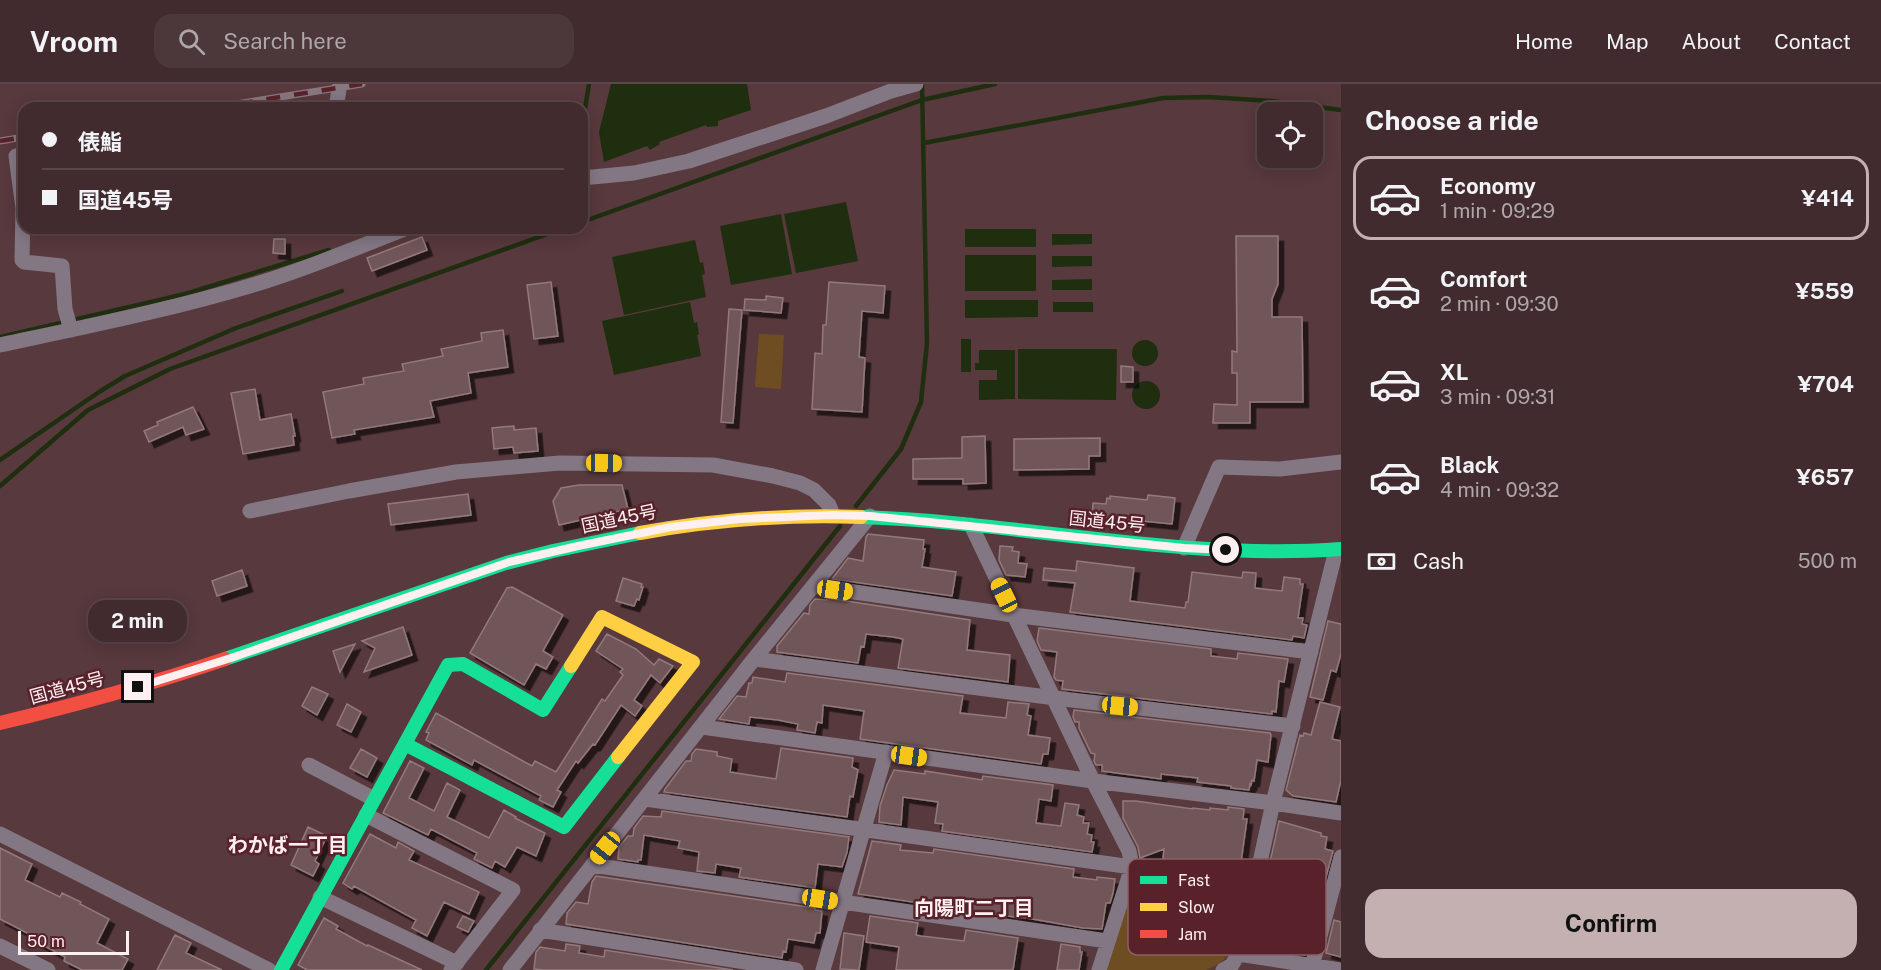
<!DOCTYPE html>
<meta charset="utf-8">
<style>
:root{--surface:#422b2e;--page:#4c373a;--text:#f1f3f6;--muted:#aea7aa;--line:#5a474a;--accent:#c4afb1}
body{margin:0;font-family:"Public Sans","Noto Sans JP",sans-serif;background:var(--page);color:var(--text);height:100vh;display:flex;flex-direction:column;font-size:22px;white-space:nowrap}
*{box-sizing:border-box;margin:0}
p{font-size:20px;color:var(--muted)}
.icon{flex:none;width:33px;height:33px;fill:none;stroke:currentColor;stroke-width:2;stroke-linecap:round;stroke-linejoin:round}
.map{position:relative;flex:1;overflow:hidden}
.drawer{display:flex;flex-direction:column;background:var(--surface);width:540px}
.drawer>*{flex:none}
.hud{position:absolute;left:18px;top:18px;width:570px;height:132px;border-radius:18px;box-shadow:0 3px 15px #0003,0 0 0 2px var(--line);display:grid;align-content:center;height:132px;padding:0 24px;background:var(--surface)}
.buttons{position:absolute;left:1257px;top:18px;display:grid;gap:12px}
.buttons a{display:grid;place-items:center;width:66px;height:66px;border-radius:12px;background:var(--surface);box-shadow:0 3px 15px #0003,0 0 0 2px var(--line);font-size:30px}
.scale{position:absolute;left:18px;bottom:15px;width:111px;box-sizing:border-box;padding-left:6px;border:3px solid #feeff0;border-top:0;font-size:16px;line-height:21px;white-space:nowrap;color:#feeff0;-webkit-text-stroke:4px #59222a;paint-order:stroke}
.end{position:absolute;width:27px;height:27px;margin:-14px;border:8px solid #feeff0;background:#111;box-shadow:0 0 0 3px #111}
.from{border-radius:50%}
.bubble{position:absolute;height:42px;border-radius:18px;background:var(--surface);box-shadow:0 3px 15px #0003,0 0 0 2px var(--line);font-size:20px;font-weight:700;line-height:42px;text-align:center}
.car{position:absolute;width:18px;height:36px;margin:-18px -9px;border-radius:8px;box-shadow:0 0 4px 2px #0007;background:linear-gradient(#f5c518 24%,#345 0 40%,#f5c518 0 76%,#345 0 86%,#f5c518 0)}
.hud b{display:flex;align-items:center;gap:21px;height:57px;font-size:22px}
.hud b+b{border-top:2px solid var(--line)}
.hud i{width:15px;height:15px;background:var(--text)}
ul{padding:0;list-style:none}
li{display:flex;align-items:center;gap:18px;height:84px;margin:0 12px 9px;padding:0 12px;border:3px solid transparent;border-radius:18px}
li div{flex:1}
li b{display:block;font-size:22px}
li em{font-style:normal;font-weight:700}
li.current{border-color:var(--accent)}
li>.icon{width:54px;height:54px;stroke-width:1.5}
h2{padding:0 24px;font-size:27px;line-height:72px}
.pay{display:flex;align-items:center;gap:15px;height:66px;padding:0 24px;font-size:22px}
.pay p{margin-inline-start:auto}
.action{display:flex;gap:12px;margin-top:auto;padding:12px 24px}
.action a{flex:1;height:69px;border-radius:18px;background:var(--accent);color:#111;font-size:24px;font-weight:700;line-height:69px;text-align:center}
header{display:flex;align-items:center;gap:36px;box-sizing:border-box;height:84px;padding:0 30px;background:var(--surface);border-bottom:2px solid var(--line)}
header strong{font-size:28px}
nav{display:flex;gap:33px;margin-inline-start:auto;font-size:21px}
.search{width:420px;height:54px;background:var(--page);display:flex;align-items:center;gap:15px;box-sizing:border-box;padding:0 21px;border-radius:18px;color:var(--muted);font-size:22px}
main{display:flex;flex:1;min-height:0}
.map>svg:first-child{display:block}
.green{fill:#6e4d23}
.water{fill:#1f2e0e}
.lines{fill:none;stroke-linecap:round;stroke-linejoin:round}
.stream{stroke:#1f2e0e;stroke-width:4.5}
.building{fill:#705658;stroke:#93797c;stroke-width:1.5;filter:url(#shadow)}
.street{stroke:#837784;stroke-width:15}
.fast{stroke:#16e098;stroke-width:14}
.slow{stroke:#ffcf43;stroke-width:14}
.jam{stroke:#f24e42;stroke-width:14}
.rail-casing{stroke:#88777f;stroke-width:7}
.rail{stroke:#59222a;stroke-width:4.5;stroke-dasharray:14;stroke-linecap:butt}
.route{stroke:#feeff0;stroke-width:8}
.labels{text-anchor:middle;stroke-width:5;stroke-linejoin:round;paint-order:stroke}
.street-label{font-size:18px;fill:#feeff0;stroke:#59222a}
.neighbourhood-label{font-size:20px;font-weight:bold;fill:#feeff0;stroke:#59222a}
.key{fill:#59222a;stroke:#8a6065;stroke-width:1.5}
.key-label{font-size:16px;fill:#feeff0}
</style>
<header>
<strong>Vroom</strong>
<div class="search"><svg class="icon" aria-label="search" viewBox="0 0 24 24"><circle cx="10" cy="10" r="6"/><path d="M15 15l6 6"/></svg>Search here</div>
<nav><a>Home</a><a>Map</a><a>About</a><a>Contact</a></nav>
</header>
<main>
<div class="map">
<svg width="1341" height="886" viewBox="0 0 1341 886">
<defs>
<filter id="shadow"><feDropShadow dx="5.5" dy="5.5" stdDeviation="0" flood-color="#0009"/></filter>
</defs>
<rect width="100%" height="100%" fill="#58393d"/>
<path class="green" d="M759,250L784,251L781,305L755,303Z
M1141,790L1240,803L1245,811L1231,868L1219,880L1206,886H1106L1133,795Z"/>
<path class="water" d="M611,0H747L751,26L718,37V42L707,43L706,41L659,58L660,60L650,66L647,62L604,78L599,48Z
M846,118L858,177L796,189L784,130Z
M781,130L792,190L731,201L720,142Z
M965,145H1036V163H965Z
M1052,150H1092V160L1052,161Z
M695,156L700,179L703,178L705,190L702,191L706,213L624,231L612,173Z
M965,171H1036V207H965Z
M1092,172V182L1052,183V172Z
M1092,195V206H1052V196Z
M965,216H1038V233L965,234Z
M690,218L694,239L697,238L699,250L697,251L701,272L614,291L602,237Z
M1053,218H1093V228H1053Z
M961,255H971V288H961Z
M1132 269a13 13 0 1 1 26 0a13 13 0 1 1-26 0Z
M1018,265H1117L1116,316L1018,315Z
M979,266H1015V315L979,316V296H997V286H975V279H979Z
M1132 311a14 14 0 1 1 28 0a14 14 0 1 1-28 0Z"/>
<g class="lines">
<path class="stream" d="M582,43L589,0
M924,59L1163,14L1208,13L1272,17L1341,26
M582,138L922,16L995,0
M0,253L185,210L329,166
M0,376L99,308L125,292L236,244L342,207
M0,402L88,326L170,285L564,144
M856,422L901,365L921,318L927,259L922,0
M486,886L840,442"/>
</g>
<path class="building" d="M1236,152H1278V200L1272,215V233H1302L1303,318H1250V339H1213L1214,320L1237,321V289H1232V267L1237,268Z
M422,153L427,166L372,187L367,174Z
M274,155H285V170L273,169Z
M551,198L558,252L534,255L527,201Z
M829,198L885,202L883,229L862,227L859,273L865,274L862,328L812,325L815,269L822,270L823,241H826Z
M766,212L783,214L781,229L744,226L745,215L766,216Z
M729,225L742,226L733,339L721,338Z
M503,246L508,283L468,289L471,309L430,317L434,333L354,346L355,350L332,354L323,308L364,300L363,294L404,287L402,280L443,272L441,265L482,257L481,249Z
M1121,282L1133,283V298H1121Z
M255,305L260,336L291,330L295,352H293L294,361L243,370L231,309Z
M193,323L204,345L186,351L183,343L149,358L144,347L158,341L157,338Z
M514,342V346L536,344L538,367L514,369L513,363L494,365L492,344Z
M985,352L986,399L963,400V395H913V375L962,374V353Z
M1100,354V372H1089V385L1014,386V355Z
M579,401H622L628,425L559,441L553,417L561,404Z
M468,410L471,431L391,441L388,420Z
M1148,411L1175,414L1172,440L1092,432L1093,419L1106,420L1107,414L1110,415V412L1147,416Z
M868,450L924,456L923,465H925L922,483L956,488L952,512L832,495L848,474L863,477L866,453Z
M1000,462L1013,463L1012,467L1019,468L1018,479L1027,480L1025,493L1006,491L999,476Z
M1077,477L1134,484L1130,517L1185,524L1186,518H1188L1192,488L1242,494L1243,488L1256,489L1255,504L1282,507L1284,493L1300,495V500H1303L1298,534H1303L1302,540L1307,541L1304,554L1293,552L1292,556L1070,528L1075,499L1043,496L1044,484L1076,487Z
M242,486L247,502L217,512L212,497Z
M623,494L642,500L641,503H643L639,516L637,515L634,522L616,517Z
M512,503L563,531L543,567L553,573L546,585L536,580L524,601L470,569L507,504Z
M827,514L970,536L967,566L1010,571L1008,598L898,584L903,555L893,553L866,550L864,563L861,562L858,579L777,568V562L804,529L809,530L810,521L815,515L827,516Z
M1328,537L1341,540V570L1336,588L1331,586L1323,616L1310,613Z
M403,543L412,571L364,588L375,564L362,557Z
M1039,544L1211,565V572L1237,575L1238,569L1288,575L1284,598L1279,597L1276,628L1272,627V630L1062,605L1063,597L1056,596L1054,593L1057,568L1041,566L1037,557Z
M607,550L636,565L654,581L659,575L673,582L660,599L651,591L634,616L642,622L635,632L621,621L595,661L593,660L578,679L576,677L557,706L561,708L553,723L539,716L541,712L474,676L472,681L426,656L429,649L426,648L436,629L532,682L535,677L556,688L602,615L605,617L623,591L620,588L623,585L596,567Z
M355,560L340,588L333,567Z
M787,589L963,612L960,629L1006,634L1008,618L1029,620L1027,631L1031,632L1028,651L1050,654L1048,670H1043L1041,680L860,655L864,627L823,621L822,639L817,638L815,649L797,646L798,640L778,636L750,633L749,640L719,635L737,612L746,613L749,599H752L753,593L785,598Z
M312,603L328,610L317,631L302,622Z
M1320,618L1340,623L1332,655L1341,657V696L1336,718L1293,712L1286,706L1300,651L1303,652L1304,649L1311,651Z
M347,620L361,628L351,648L337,641Z
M1074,626L1270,649L1271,651L1268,678L1257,676L1254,697L1252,696L1251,701L1250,700L1249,706L1231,704V702L1197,698L1198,694L1161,690V695L1102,687V681H1096L1094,677L1095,670L1091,669L1079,644V638H1075L1073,633Z
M781,664L853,674L852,683L858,686L853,713L850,712L847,733L664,708L665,705L686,677H691L692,670L696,665L717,668V672L732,675L730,688L776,695Z
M361,665L377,674L367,693L350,684Z
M410,677L424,684L409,714L434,727L447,699L460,706L447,733L489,754L504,726L516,733L515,734L545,749L536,772L517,763L505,783L495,777L492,784L474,775L477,769L431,745L428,751L383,729Z
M894,686L925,690V687L982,696L983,692L1053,701L1051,717L1039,715L1036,739L1061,742L1065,719L1079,721L1077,731L1084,733L1083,739H1089L1087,750L1092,751L1091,758H1094L1092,768L942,747L943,740L935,739L938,718L903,713L901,741L879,738L880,722L887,701Z
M1123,717H1136L1193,725V724L1210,726V724L1228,726V723L1244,725L1243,735H1247L1240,786L1163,775L1164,765L1140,774L1138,763L1123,734Z
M662,727L849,753L847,768L842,783L818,780L815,804L739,793L741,784L716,780L715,789L697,787L699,768L678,764L680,757L644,751L641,776H638V778L618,775L619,763L628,752H633L634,744L643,732L661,733Z
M1279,737L1321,749V752L1327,753L1325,765L1333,767L1322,808L1314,806L1308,828L1316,830L1305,871L1252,861Z
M308,743L327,752L315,777L319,780L313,792L291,781Z
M370,750L396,764L398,758L414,767L409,776L479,808L469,830L444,818L427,852L412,844L416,836L354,802L352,805L343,799Z
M872,757L901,761L900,766L933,769L934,765L1074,785L1073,793L1097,796V793L1115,795L1113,809L1110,819H1106L1102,845L1083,844L1021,833V834L858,810Z
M0,764L32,780L25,796L60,813L62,809L81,818L80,820L109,835L97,859L128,875L122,886H82L64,877L65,873L35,857L37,854L0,835Z
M596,792L815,824V826L822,827L820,849H816L814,859L788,855L786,868L783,867L782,874L566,840L567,829L576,818L588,820L592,798Z
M463,832L474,837L468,848L457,843Z
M870,832L918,839L916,851L921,852L964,857L966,846L1018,854L1013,886H896L899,863L866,858Z
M324,834L338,842L336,845L367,862L368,861L422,886H307L298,881Z
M1334,836L1341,838V873L1326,869Z
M844,849L864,852L859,886L840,885Z
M175,851L191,859L186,869L222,886H157Z
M566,860L580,862L579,869L604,873L605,866L733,886H544L534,885L536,868L540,863L565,867Z
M1061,860L1080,863V868H1082L1079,886H1057Z"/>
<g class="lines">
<path class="street" d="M336,24L340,0
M24,71L16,72L23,124L22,176L24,178L62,182L65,225L71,246
M582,94L634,89L689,77L826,32L891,7L916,0
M0,261C89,242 179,224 266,197C314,182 361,162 407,144
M250,427L349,407L456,388L560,379L713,381L773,392L800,399L814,406L829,421L833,431
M971,441L1093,697L1129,767L1132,783L1254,800
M1184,464L1219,383L1280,385L1341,378
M813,502L1013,531L1311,568
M754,575L1055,614L1293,642
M702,643L1093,697L1273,719L1341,729
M309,681L374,715
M645,715L1132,783L1099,886
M366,731L513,806L451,886
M0,750L269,886
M592,781L1107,857
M320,813L457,879
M540,846L796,886
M0,862L48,886
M1238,870L1341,886
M510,886L754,575L870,432
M823,886L886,668
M1223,886L1232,881L1241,864L1273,719L1336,466
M1311,886L1341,773"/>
<path class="fast" d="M861,433C1021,438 1180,477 1341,465
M225,575L506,479L553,467L640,449
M405,660L564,743L618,673
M281,886L448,581L463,580L543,626L571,582"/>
<path class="slow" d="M640,449C713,436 786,430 861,433
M571,582L602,533L693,578L618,673"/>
<path class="jam" d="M0,639C76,621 151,600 225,575"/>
<defs>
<path id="rail" d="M211,24L362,0
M0,57L24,53"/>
</defs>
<use href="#rail" class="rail-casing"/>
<use href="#rail" class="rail"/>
</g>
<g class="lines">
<path class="route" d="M138,603L231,574L509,478L578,462L671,443L739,435L832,431L870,432L1184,464L1226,466"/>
</g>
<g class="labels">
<g class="street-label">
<text transform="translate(619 435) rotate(-12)" y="6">国道45号</text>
<text transform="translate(1107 438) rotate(6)" y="6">国道45号</text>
<text transform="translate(67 604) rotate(-15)" y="6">国道45号</text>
</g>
<g class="neighbourhood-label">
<text x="288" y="768">わかば一丁目</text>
<text x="974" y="831">向陽町二丁目</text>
</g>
</g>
<rect x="1128" y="775" width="198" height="96" rx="9" class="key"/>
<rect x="1140" y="792" width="27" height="8" fill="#16e098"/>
<rect x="1140" y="819" width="27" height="8" fill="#ffcf43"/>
<rect x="1140" y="846" width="27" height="8" fill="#f24e42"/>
<g class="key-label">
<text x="1178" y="802">Fast</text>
<text x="1178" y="829">Slow</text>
<text x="1178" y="856">Jam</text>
</g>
</svg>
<div class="buttons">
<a><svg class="icon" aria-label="locate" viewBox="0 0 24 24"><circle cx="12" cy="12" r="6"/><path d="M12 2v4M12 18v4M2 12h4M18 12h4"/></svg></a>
</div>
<div class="scale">50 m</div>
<i class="end from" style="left:1226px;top:466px"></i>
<i class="end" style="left:138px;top:603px"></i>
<div class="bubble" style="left:88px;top:516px;width:99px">2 min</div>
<i class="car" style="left:604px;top:379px;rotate:91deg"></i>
<i class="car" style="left:835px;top:506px;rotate:98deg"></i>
<i class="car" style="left:1004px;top:511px;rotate:334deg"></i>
<i class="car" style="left:1120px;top:622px;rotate:96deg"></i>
<i class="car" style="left:909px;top:672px;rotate:98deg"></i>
<i class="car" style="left:605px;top:764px;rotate:219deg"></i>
<i class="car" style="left:820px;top:815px;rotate:99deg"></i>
<div class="hud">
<b><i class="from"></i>俵鮨</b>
<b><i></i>国道45号</b>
</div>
</div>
<section class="drawer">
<h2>Choose a ride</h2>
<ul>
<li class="current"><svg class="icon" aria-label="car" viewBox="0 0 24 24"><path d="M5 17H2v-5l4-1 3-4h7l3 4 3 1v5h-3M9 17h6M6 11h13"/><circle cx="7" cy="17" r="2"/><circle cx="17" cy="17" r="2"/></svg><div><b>Economy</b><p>1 min · 09:29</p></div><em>¥414</em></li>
<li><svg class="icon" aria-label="car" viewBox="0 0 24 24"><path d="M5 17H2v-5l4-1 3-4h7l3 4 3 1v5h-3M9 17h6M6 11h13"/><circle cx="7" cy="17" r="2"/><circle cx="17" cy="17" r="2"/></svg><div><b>Comfort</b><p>2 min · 09:30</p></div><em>¥559</em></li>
<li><svg class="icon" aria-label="car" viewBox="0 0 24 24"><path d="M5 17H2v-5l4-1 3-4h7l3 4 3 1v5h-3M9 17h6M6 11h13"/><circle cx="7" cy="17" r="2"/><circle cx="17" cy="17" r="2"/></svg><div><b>XL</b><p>3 min · 09:31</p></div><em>¥704</em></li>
<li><svg class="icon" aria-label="car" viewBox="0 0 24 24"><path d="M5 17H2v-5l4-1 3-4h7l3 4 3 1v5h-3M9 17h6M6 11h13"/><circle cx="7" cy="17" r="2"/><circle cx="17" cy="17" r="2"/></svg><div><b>Black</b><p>4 min · 09:32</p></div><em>¥657</em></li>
</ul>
<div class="pay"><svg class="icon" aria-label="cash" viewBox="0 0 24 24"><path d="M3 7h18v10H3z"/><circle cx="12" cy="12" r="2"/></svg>Cash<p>500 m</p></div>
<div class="action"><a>Confirm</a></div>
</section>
</main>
